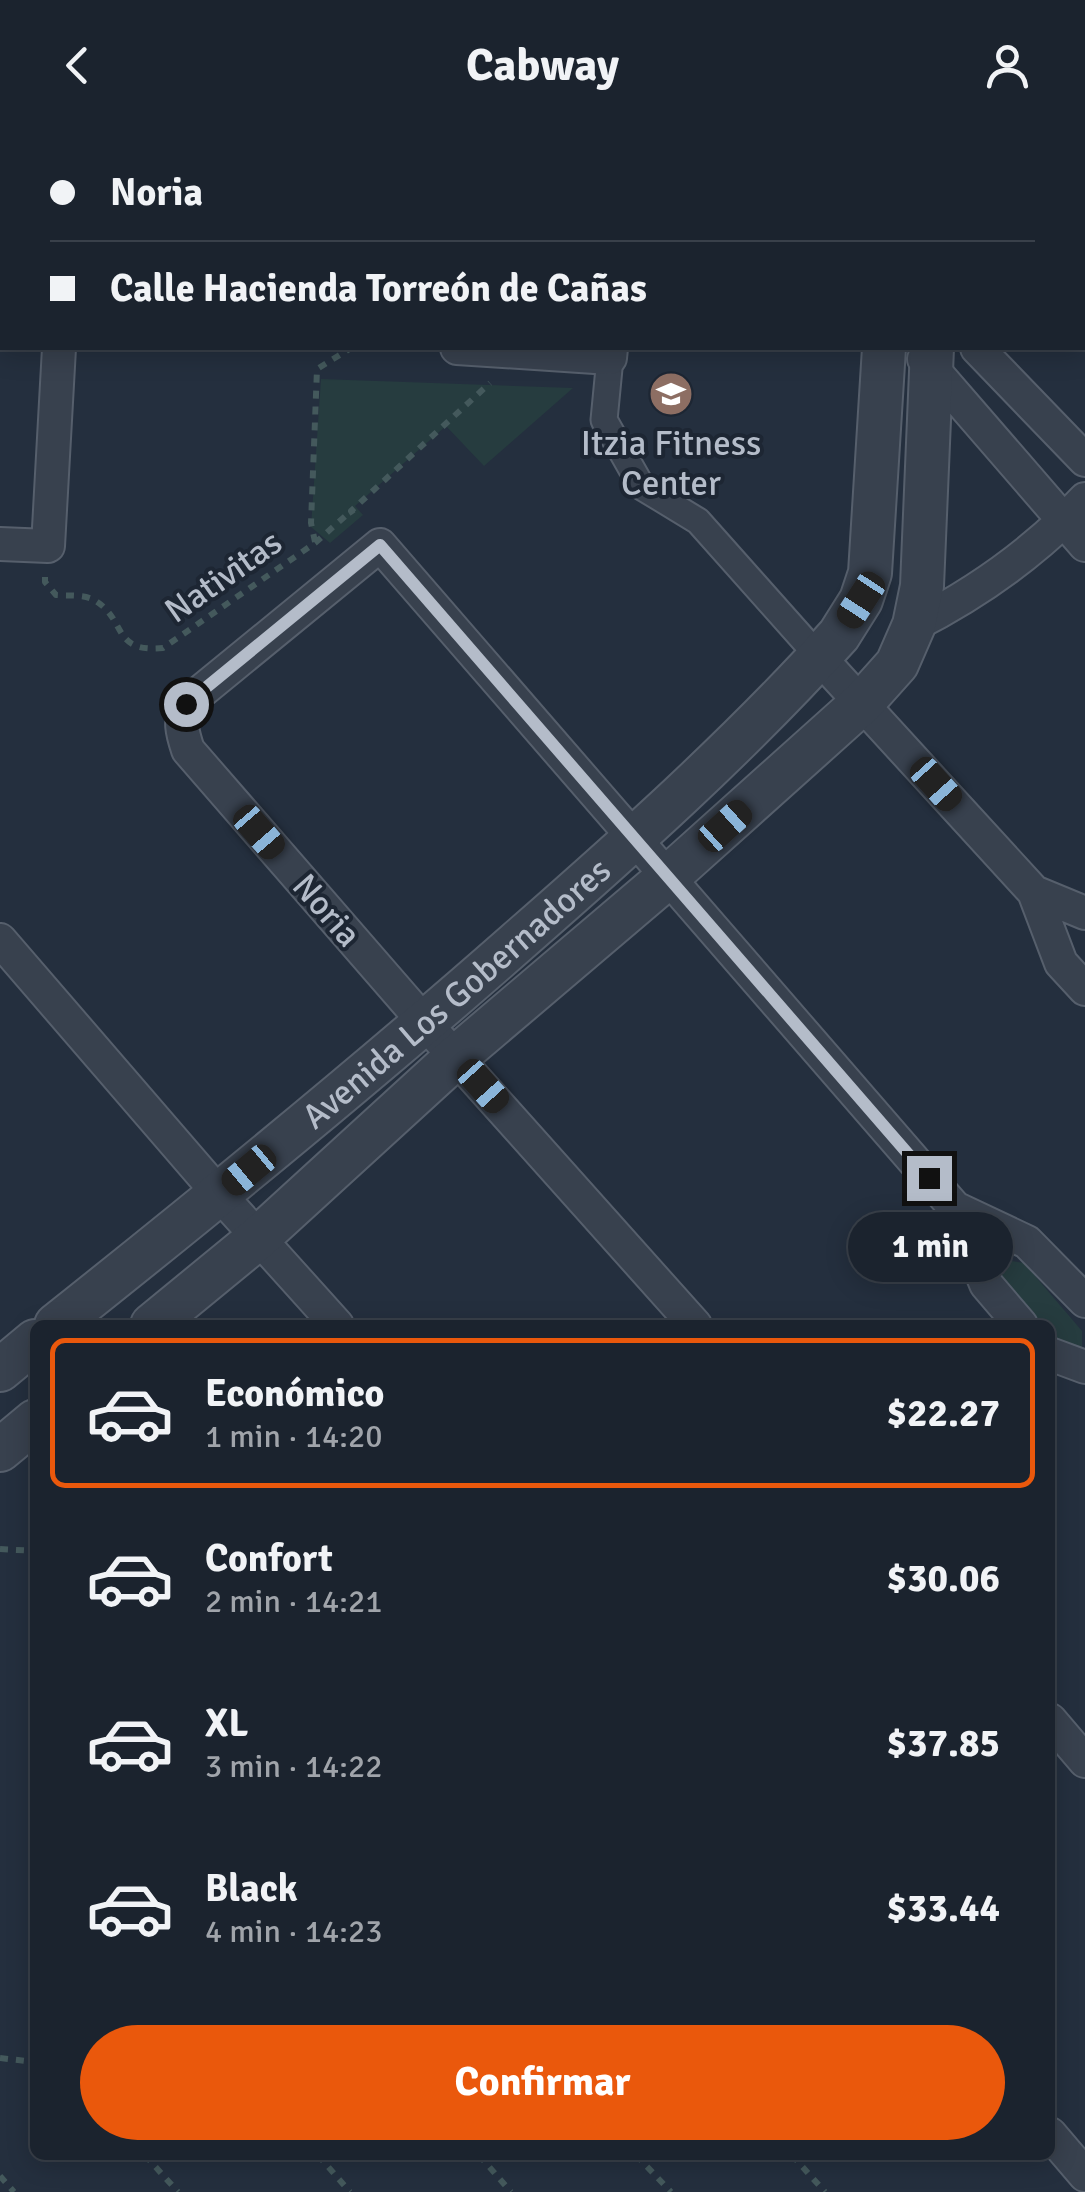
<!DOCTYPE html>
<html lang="es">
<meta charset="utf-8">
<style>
:root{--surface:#1b232e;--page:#282f3a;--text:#f1f3f6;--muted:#a0a4aa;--line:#39404a;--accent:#ea580c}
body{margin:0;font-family:Signika,sans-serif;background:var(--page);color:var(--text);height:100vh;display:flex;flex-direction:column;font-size:38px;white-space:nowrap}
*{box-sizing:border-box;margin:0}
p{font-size:32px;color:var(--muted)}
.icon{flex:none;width:55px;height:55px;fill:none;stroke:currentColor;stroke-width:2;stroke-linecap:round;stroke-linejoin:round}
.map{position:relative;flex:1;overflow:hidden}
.sheet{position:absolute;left:30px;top:1190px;width:1025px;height:840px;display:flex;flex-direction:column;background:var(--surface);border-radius:15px;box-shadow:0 5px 25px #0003,0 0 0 2px var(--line)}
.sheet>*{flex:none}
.guide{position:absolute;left:0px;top:0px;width:1085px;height:220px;box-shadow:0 5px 25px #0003,0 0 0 2px var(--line);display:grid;align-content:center;height:220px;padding:0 50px;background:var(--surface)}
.end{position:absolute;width:45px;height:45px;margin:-22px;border:12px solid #b4bcc9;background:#111;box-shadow:0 0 0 5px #111}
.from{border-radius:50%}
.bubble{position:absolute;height:70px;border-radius:35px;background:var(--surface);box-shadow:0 5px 25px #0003,0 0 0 2px var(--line);font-size:32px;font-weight:700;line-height:70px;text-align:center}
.car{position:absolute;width:30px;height:60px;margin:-30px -15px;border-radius:12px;box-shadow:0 0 8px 2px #0007;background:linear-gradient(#222 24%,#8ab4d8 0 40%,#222 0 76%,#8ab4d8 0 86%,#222 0)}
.guide b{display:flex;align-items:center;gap:35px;height:95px;font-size:38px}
.guide b+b{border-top:2px solid var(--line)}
.guide i{width:25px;height:25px;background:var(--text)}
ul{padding:18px 0 0;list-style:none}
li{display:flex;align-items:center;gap:30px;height:150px;margin:0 20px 15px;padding:0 30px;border:5px solid transparent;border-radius:15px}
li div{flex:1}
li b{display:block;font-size:38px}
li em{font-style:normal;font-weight:700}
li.selected{border-color:var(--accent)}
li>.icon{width:90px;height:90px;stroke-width:1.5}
.button{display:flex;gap:20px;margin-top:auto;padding:20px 50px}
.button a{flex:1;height:115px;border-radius:60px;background:var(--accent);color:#fff;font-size:40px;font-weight:700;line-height:115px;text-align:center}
header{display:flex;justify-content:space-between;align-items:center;height:130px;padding:0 50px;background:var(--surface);font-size:45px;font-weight:700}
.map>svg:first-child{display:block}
.green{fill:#263c3f}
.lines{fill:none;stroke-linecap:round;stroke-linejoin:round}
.pedestrian-casing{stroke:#565f6c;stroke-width:29}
.minor-casing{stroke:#565f6c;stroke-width:36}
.tertiary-casing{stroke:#565f6c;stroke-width:46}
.path{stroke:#44595c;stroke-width:6;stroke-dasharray:8 8;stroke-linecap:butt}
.pedestrian{stroke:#38414e;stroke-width:25}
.minor{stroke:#38414e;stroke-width:32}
.tertiary{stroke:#38414e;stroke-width:42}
.route{stroke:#b4bcc9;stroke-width:12}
.labels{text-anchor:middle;stroke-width:8;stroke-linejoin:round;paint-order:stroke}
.poi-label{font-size:35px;fill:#b4bcc9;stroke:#1d2633}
.street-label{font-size:35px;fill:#b4bcc9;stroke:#1d2633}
</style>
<header><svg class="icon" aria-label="back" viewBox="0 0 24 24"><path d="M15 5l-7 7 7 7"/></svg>Cabway<svg class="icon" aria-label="person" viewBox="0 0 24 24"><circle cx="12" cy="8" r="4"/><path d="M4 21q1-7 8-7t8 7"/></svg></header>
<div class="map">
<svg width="1085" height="2062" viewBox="0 0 1085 2062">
<rect width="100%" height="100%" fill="#242f3e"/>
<path class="green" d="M321,249L573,258L484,336L446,296L355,376L363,385L330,413L311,397Z
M999,1129L1024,1133L1082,1201V1225L1050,1213V1195H1035L999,1152Z"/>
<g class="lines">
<defs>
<path id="pedestrian" d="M610,228L604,290L642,357L698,391L819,527"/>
<path id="minor" d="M70,2V0
M348,2V0
M625,2V0
M1082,42H1085
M457,218L610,228L611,218
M977,218L1085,330
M924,229L1085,415
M0,414L48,416L59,218
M914,495C977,463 1036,421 1085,369
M819,527L1034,762L1061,833L1085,859
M1034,762L1085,783
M0,810L220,1065L337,1195
M955,1078L1027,1112L1085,1171
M695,1195L425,893L188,620C182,602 179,591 187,573L380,415L955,1078L986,1154L1021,1195
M1050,1224L1085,1237
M1050,1590L1085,1631
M1050,2004L1085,2045"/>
<g id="tertiary">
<path d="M896,2L897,0"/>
<path d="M950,2V0"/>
<path id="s1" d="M56,1195C212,1071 366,945 516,813C627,716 739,616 839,505L861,470L870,443L884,218"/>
<path d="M152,1195L258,1108L456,927L669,746L863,572L897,534L914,495L922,456L932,218"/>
<path d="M0,1240L35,1211"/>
<path d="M0,1320L35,1291"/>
</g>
</defs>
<use href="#pedestrian" class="pedestrian-casing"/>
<use href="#minor" class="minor-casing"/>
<use href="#tertiary" class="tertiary-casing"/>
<path class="path" d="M353,384L351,381L490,253
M315,412L311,393L317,239L351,218
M45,447V452L56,465C68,466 85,464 96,471C127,491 112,523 163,518L315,413L351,381
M0,1419L35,1421
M0,1928L35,1932
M145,2025L178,2062
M318,2025L350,2062
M479,2025L511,2062
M636,2025L671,2062
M792,2025L825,2062
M0,2046L14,2062"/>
<use href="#pedestrian" class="pedestrian"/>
<use href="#minor" class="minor"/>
<use href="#tertiary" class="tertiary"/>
</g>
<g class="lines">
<path class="route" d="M186,574L380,415L929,1048"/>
</g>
<defs>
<symbol id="school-disc" viewBox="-11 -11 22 22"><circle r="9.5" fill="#8d6e63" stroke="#1d2633"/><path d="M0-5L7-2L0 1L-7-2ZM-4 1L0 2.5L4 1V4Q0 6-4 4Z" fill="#fff"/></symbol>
</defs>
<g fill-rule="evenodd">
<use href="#school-disc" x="646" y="239" width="50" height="50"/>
</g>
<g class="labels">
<g class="poi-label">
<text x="671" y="325">Itzia Fitness<tspan x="671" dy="40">Center</tspan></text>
</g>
<g class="street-label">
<text transform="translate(223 446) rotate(-35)" y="12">Nativitas</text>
<text transform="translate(327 780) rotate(49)" y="12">Noria</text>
<text dy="12" stroke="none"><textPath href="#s1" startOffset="520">Avenida Los Gobernadores</textPath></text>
</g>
</g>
</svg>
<i class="end from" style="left:186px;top:574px"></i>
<i class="end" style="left:929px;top:1048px"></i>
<div class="bubble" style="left:848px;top:1082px;width:165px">1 min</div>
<i class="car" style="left:861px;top:470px;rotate:213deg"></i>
<i class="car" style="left:936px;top:654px;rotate:138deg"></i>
<i class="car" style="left:725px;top:696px;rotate:48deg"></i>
<i class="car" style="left:259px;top:702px;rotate:139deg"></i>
<i class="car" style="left:483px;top:956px;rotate:138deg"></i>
<i class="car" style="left:249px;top:1040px;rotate:230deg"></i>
<div class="guide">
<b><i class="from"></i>Noria</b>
<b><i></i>Calle Hacienda Torreón de Cañas</b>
</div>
<section class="sheet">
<ul>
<li class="selected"><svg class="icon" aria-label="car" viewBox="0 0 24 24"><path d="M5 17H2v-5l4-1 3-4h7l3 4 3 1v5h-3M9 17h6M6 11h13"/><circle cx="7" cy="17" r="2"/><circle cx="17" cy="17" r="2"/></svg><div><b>Económico</b><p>1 min · 14:20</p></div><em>$22.27</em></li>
<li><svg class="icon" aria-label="car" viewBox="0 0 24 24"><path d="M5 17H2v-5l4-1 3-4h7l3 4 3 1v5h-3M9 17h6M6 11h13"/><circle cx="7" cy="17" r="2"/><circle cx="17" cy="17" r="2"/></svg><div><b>Confort</b><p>2 min · 14:21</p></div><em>$30.06</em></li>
<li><svg class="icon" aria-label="car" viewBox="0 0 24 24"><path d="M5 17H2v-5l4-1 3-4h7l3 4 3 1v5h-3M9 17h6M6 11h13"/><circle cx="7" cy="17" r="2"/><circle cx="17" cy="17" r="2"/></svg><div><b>XL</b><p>3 min · 14:22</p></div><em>$37.85</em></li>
<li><svg class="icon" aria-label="car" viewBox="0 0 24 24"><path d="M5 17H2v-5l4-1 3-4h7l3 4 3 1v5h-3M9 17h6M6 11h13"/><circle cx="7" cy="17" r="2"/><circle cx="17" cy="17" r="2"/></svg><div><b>Black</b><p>4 min · 14:23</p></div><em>$33.44</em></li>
</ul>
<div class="button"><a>Confirmar</a></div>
</section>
</div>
